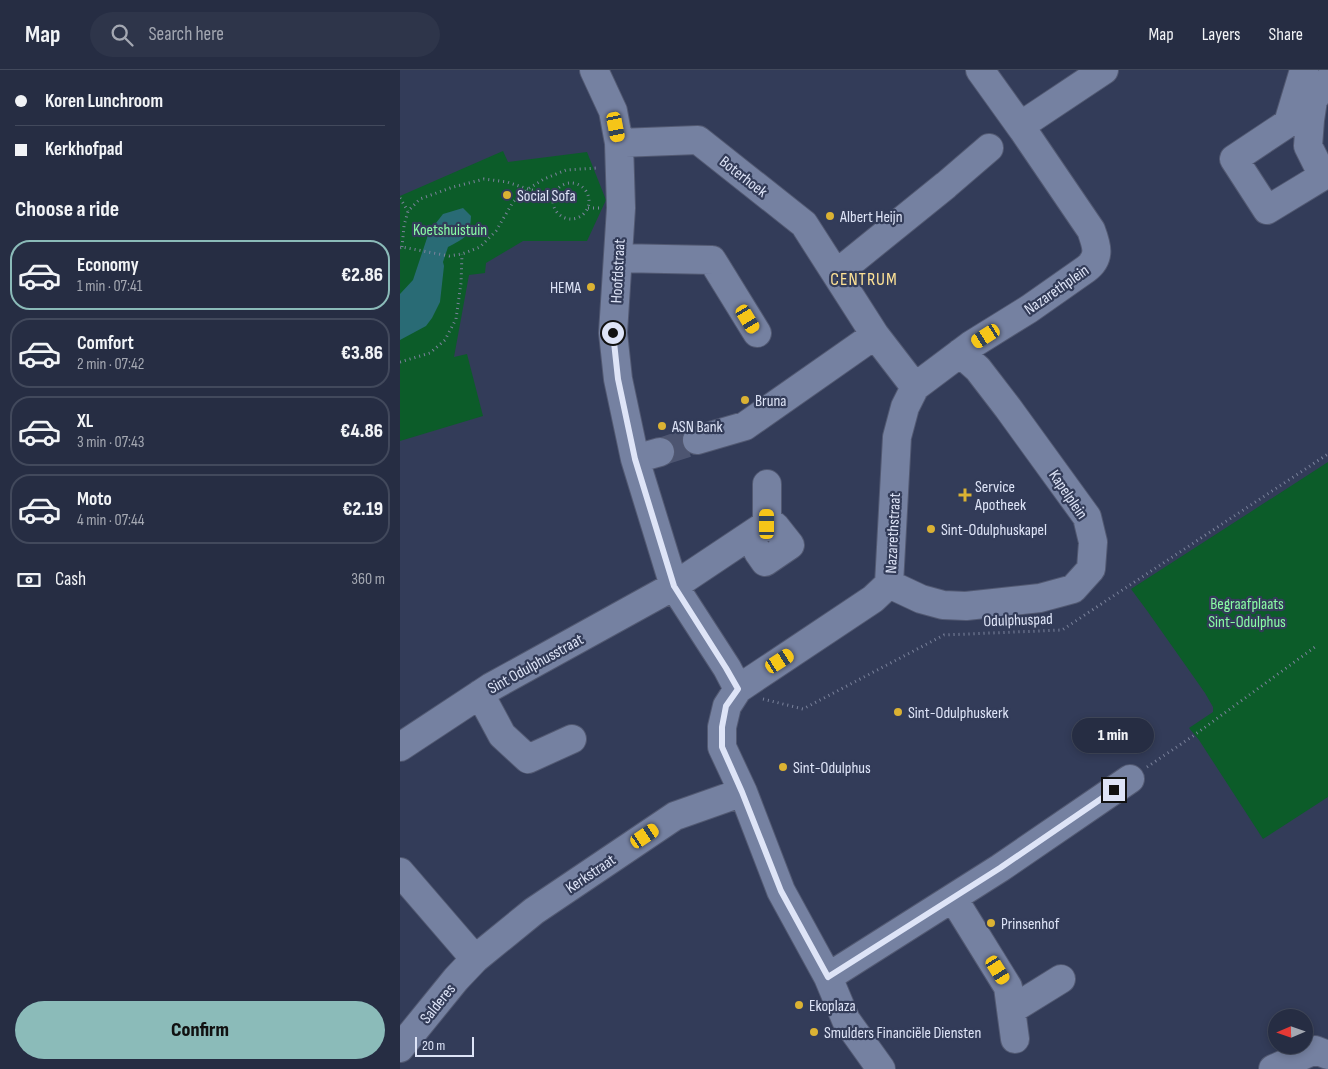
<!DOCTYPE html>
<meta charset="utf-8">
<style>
:root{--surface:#262d43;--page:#2e354a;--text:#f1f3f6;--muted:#a4a8b2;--line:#42495c;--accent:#8bbbb9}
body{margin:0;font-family:"Sofia Sans Condensed",sans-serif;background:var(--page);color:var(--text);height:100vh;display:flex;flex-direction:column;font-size:19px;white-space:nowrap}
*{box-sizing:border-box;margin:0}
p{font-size:16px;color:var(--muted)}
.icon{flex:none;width:28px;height:28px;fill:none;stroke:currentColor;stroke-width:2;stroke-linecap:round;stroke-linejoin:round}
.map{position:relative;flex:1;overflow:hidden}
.panel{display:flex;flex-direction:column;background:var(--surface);width:400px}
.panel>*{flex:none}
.hud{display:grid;align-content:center;height:110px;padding:0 15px;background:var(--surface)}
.needle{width:32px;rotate:268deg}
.buttons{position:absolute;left:868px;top:939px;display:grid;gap:10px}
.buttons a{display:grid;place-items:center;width:45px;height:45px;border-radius:50%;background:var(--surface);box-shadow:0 2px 8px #0003,0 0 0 1px var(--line);font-size:25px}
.scale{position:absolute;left:15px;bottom:12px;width:59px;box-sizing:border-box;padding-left:5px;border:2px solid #dee4f7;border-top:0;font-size:14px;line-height:18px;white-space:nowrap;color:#dee4f7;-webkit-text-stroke:4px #333c59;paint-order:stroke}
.end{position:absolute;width:22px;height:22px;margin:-11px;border:6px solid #dee4f7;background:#111;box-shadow:0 0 0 2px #111}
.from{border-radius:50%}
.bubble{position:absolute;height:35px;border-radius:18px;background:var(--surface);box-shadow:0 2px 8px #0003,0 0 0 1px var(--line);font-size:16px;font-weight:800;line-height:35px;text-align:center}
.car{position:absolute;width:15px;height:30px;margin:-15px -8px;border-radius:6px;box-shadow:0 0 4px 1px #0007;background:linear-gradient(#f5c518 24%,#345 0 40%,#f5c518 0 76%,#345 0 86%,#f5c518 0)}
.hud b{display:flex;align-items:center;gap:18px;height:48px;font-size:19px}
.hud b+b{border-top:1px solid var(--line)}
.hud i{width:12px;height:12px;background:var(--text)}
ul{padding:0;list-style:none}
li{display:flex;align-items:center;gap:15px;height:70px;margin:0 10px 8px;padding:0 5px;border:2px solid var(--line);border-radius:20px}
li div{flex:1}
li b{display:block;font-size:19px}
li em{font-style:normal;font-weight:800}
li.on{border-color:var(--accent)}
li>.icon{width:45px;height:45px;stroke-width:1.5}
h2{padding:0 15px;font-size:22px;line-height:60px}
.pay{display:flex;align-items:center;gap:12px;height:55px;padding:0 15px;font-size:19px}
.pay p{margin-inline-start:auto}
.button{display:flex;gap:10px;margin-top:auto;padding:10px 15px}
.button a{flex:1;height:58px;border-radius:30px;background:var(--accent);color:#111;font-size:20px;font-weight:800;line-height:58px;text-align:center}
header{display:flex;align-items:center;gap:30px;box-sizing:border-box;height:70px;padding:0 25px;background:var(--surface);border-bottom:1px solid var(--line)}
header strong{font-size:24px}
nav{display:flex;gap:28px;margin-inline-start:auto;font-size:18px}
.search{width:350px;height:45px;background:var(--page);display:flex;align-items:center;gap:12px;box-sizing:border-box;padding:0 18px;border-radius:28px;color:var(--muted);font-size:19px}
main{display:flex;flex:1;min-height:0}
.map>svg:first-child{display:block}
.green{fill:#0c5c29}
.water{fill:#296b75}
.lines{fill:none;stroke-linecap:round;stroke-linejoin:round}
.minor-tunnel{stroke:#4d5571;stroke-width:28;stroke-dasharray:28 14;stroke-linecap:butt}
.minor-casing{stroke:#525972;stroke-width:30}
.path{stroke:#7b839c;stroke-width:3;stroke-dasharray:1 4;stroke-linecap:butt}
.minor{stroke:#7581a1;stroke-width:28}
.route{stroke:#dee4f7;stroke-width:6}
.poi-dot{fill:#dbb233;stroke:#333c59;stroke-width:2}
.labels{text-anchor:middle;stroke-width:4.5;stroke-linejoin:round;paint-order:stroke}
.street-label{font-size:16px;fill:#dee4f7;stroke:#333c59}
.poi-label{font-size:16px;fill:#dee4f7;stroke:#333c59;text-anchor:start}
.park-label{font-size:16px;fill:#89fba4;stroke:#333c59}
.neighbourhood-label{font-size:18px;letter-spacing:1px;fill:#fee296;stroke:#333c59}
</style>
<header>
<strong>Map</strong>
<div class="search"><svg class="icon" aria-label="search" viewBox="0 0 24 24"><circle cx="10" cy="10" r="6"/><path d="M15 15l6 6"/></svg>Search here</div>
<nav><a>Map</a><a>Layers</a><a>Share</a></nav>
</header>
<main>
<section class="panel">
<div class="hud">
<b><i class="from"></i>Koren Lunchroom</b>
<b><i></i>Kerkhofpad</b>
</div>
<h2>Choose a ride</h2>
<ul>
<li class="on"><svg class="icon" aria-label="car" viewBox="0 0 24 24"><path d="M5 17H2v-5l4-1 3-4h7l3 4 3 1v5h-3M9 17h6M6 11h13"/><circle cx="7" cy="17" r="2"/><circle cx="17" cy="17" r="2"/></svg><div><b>Economy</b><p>1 min · 07:41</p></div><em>€2.86</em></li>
<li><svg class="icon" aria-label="car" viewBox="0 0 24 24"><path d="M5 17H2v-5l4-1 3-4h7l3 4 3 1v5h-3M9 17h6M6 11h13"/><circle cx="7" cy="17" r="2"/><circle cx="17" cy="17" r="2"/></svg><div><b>Comfort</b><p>2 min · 07:42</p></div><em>€3.86</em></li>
<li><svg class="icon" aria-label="car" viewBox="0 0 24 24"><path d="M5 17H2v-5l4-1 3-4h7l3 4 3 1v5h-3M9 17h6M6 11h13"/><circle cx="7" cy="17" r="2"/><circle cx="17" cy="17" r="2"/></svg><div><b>XL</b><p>3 min · 07:43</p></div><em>€4.86</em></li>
<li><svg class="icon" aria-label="car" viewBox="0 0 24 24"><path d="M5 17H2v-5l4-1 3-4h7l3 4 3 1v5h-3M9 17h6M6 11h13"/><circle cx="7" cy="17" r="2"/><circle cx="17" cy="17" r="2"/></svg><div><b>Moto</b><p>4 min · 07:44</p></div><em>€2.19</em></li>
</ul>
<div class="pay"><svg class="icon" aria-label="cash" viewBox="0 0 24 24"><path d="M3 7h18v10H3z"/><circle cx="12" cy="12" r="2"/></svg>Cash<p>360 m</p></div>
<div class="button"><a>Confirm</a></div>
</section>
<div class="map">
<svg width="928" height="999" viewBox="0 0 928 999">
<rect width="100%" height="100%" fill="#333c59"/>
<path class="green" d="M103,81L108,92L187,82L206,130L187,171H123L86,193L85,203L69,205L54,287L67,284L83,346L0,371V126Z
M928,392V727L863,769L799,670L789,658L813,642V637L805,623L748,542L731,519Z"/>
<path class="water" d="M63,138L71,146C70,167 65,168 48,177L43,192L44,196L40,232L32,248L26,256L0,270V224L13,210L29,162L43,144Z"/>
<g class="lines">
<path class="minor-tunnel" d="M260,382L297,370"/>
<defs>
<path id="minor" d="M194,0L213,41L219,73L221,138L213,263L218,309L235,389L274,516L327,598L338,619
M904,0L888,53L834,89L867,140L928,103
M620,56L704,0
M219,73L298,70L404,154L475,265L345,356L297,370
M919,98L908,76L910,50L913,30L925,13L928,11
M218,188L312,190L357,263
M436,204L546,115L589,78
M475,265L515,317
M235,389L260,382
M358,482L365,492L390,475L375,456L367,454
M489,514L521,529L543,535L566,536L640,528L673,519L691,499L693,472L687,447L608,338L578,299L560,283
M80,624L102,665L128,689L172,669
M0,677L91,617L274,516L367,454V414
M0,802L75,889
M553,828L608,917L615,969
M428,907L600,798L730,709
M611,940L661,909
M0,978L56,909L75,889L134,841L275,746L343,722
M481,999L446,950L428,907L381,821L343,722L322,677V657L327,636L338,619L473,529L489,514L497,367L505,337L515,317L571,275L629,239L686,199C701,188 697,176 691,160L623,60L580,0
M873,999L915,980L928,985"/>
</defs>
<use href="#minor" class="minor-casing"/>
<path class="path" d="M153 131a18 18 0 1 1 36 0a18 18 0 1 1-36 0Z
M0,128L8,141
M188,138H200
M2,177L4,156L8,141L20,129L53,117L84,109L107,112L128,119L154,125
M0,178L2,177L49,186L62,184L80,177L96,161L113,132L128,119L144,109L166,100L197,98
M0,292L30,283L45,270L56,249L61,213L62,184
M363,629L403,639L544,565L662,560L928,384
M747,697L793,666L915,577"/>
<use href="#minor" class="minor"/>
</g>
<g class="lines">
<path class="route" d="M213,263L218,309L235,389L274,516L326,598L338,619L326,636L322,657V677L342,722L381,821L428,907L600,798L714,720"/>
</g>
<g class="poi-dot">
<circle cx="107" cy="125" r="5"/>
<circle cx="430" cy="146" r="5"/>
<circle cx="191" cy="217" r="5"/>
<circle cx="345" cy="330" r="5"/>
<circle cx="262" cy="356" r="5"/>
<path d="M562.5 417.5h5v5h5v5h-5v5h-5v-5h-5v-5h5z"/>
<circle cx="531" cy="459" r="5"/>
<circle cx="498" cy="642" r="5"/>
<circle cx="383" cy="697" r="5"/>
<circle cx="591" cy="853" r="5"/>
<circle cx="399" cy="935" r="5"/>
<circle cx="414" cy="962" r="5"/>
</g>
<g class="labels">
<g class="street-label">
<text transform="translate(344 106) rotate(38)" y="6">Boterhoek</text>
<text transform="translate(217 201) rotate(-87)" y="6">Hoofdstraat</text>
<text transform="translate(656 219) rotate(-35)" y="6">Nazarethplein</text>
<text transform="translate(669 424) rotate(56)" y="6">Kapelplein</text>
<text transform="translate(492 463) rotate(-87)" y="6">Nazarethstraat</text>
<text transform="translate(618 549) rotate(-2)" y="6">Odulphuspad</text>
<text transform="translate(135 593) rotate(-29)" y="6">Sint Odulphusstraat</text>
<text transform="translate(190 803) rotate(-34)" y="6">Kerkstraat</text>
<text transform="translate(37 933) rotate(-51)" y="6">Salderes</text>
</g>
<g class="poi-label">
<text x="117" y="131">Social Sofa</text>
<text x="440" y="152">Albert Heijn</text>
<text x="181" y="223" text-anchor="end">HEMA</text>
<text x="355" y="336">Bruna</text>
<text x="272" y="362">ASN Bank</text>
<text x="575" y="422">Service<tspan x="575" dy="18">Apotheek</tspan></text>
<text x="541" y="465">Sint-Odulphuskapel</text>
<text x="508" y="648">Sint-Odulphuskerk</text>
<text x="393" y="703">Sint-Odulphus</text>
<text x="601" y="859">Prinsenhof</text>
<text x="409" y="941">Ekoplaza</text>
<text x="424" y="968">Smulders Financiële Diensten</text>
</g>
<g class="park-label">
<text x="50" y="165">Koetshuistuin</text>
<text x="847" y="539">Begraafplaats<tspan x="847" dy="18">Sint-Odulphus</tspan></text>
</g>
<g class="neighbourhood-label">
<text x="464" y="215">CENTRUM</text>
</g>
</g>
</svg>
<div class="buttons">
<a><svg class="needle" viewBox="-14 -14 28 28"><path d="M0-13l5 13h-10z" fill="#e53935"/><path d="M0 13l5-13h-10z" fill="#a4a8b2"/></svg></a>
</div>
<div class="scale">20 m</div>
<i class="end from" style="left:213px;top:263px"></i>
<i class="end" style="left:714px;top:720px"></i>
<div class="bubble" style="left:672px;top:648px;width:82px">1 min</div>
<i class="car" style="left:216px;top:57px;rotate:169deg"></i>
<i class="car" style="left:348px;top:249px;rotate:149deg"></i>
<i class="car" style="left:586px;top:266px;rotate:238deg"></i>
<i class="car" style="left:367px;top:454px;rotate:0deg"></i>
<i class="car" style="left:380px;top:591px;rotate:57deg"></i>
<i class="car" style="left:245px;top:766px;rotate:56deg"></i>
<i class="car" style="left:598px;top:900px;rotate:148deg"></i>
</div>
</main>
